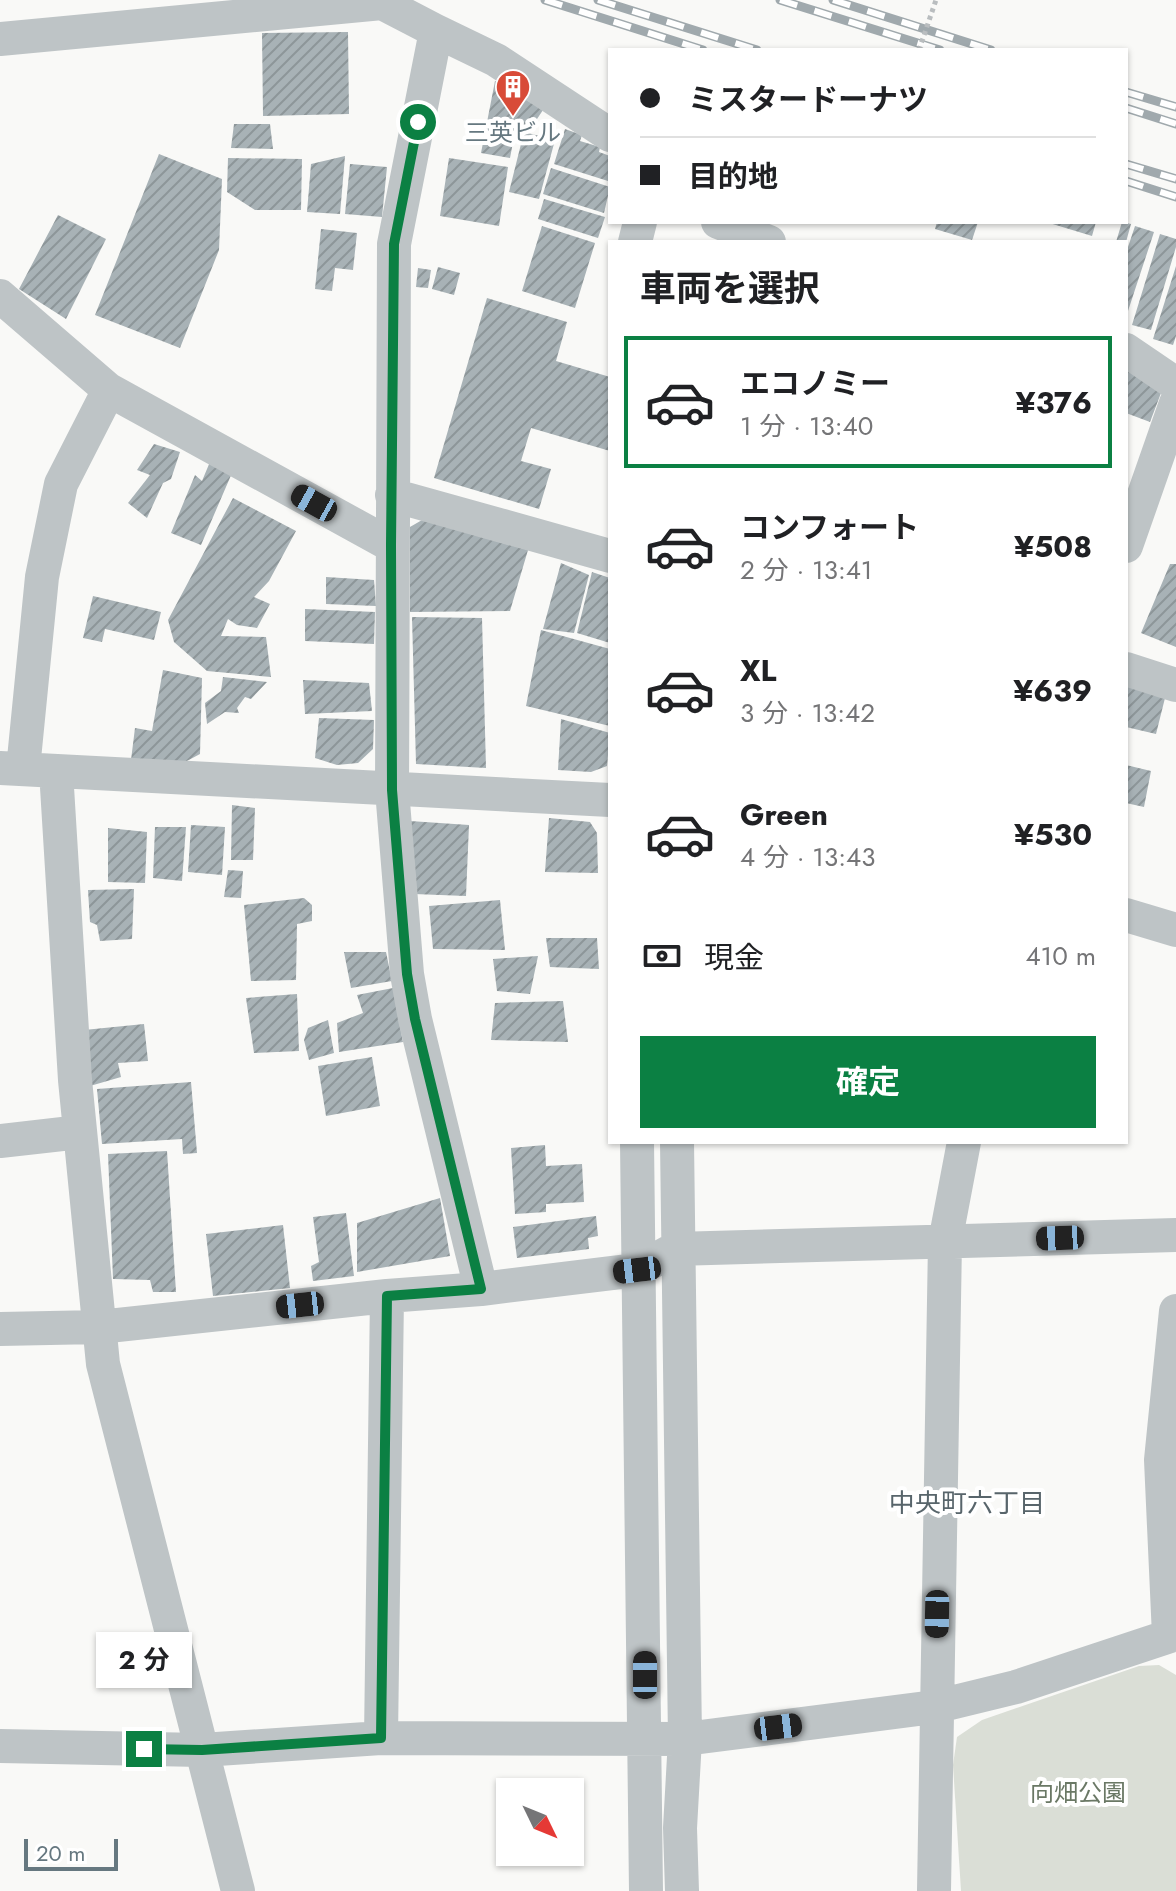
<!DOCTYPE html>
<html lang="ja">
<meta charset="utf-8">
<style>
:root{--surface:#fff;--page:#f2f2f2;--text:#202124;--muted:#757577;--line:#e0e0e0;--accent:#0b8043}
body{margin:0;font-family:Jost,"Noto Sans JP",sans-serif;background:var(--page);color:var(--text);height:100vh;display:flex;flex-direction:column;font-size:30px;white-space:nowrap}
*{box-sizing:border-box;margin:0}
p{font-size:26px;color:var(--muted)}
.icon{flex:none;width:44px;height:44px;fill:none;stroke:currentColor;stroke-width:2;stroke-linecap:round;stroke-linejoin:round}
.map{position:relative;flex:1;overflow:hidden}
.side{position:absolute;left:608px;top:240px;width:520px;height:904px;display:flex;flex-direction:column;background:var(--surface);border-radius:0px;box-shadow:0 2px 6px #0004}
.side>*{flex:none}
.top-card{position:absolute;left:608px;top:48px;width:520px;height:176px;border-radius:0px;box-shadow:0 2px 6px #0004;display:grid;align-content:center;height:176px;padding:0 32px;background:var(--surface)}
.needle{width:52px;rotate:133deg}
.buttons{position:absolute;left:496px;top:1778px;display:grid;gap:16px}
.buttons a{display:grid;place-items:center;width:88px;height:88px;border-radius:0px;background:var(--surface);box-shadow:0 2px 6px #0004;font-size:40px}
.scale{position:absolute;left:24px;bottom:20px;width:94px;box-sizing:border-box;padding-left:8px;border:4px solid #667880;border-top:0;font-size:22px;line-height:28px;white-space:nowrap;color:#667880;-webkit-text-stroke:6px #fff;paint-order:stroke}
.end{position:absolute;width:36px;height:36px;margin:-18px;border:10px solid #0b8043;background:#fff;box-shadow:0 0 0 4px #fff}
.from{border-radius:50%}
.bubble{position:absolute;height:56px;border-radius:0px;background:var(--surface);box-shadow:0 2px 6px #0004;font-size:26px;font-weight:700;line-height:56px;text-align:center}
.car{position:absolute;width:24px;height:48px;margin:-24px -12px;border-radius:10px;box-shadow:0 0 6px 2px #0007;background:linear-gradient(#222 24%,#8ab4d8 0 40%,#222 0 76%,#8ab4d8 0 86%,#222 0)}
.top-card b{display:flex;align-items:center;gap:28px;height:76px;font-size:30px}
.top-card b+b{border-top:2px solid var(--line)}
.top-card i{width:20px;height:20px;background:var(--text)}
ul{padding:0;list-style:none}
li{display:flex;align-items:center;gap:24px;height:132px;margin:0 16px 12px;padding:0 16px;border:4px solid transparent;border-radius:0px}
li div{flex:1}
li b{display:block;font-size:30px}
li em{font-style:normal;font-weight:700}
li.active{border-color:var(--accent)}
li>.icon{width:72px;height:72px;stroke-width:1.5}
h2{padding:0 32px;font-size:36px;line-height:96px}
.pay{display:flex;align-items:center;gap:20px;height:88px;padding:0 32px;font-size:30px}
.pay p{margin-inline-start:auto}
.button{display:flex;gap:16px;margin-top:auto;padding:16px 32px}
.button a{flex:1;height:92px;border-radius:0px;background:var(--accent);color:#fff;font-size:32px;font-weight:700;line-height:92px;text-align:center}
.map>svg:first-child{display:block}
.park{fill:#daded6}
.building{fill:url(#building-hatch)}
.lines{fill:none;stroke-linecap:round;stroke-linejoin:round}
.minor{stroke:#bec4c6;stroke-width:34}
.rail-casing{stroke:#a0a9ad;stroke-width:9}
.rail{stroke:#fff;stroke-width:6;stroke-dasharray:18;stroke-linecap:butt}
.path-bridge{stroke:#b9bdbf;stroke-width:5;stroke-dasharray:4 4;stroke-linecap:butt}
.route{stroke:#0b8043;stroke-width:10}
.labels{text-anchor:middle;stroke-width:8;stroke-linejoin:round;paint-order:stroke}
.poi-label{font-size:24px;fill:#667880;stroke:#fff}
.park-label{font-size:24px;fill:#6a7865;stroke:#fff}
.neighbourhood-label{font-size:26px;fill:#58656b;stroke:#fff}
</style>
<div class="map">
<svg width="1176" height="1891" viewBox="0 0 1176 1891">
<defs>
<pattern id="building-hatch" width="6" height="6" patternUnits="userSpaceOnUse" patternTransform="scale(2)"><rect width="6" height="6" fill="#a8b2b6"/><path d="M-1 1l2-2M0 6l6-6M5 7l2-2" fill="none" stroke="#8d9699"/></pattern>
</defs>
<rect width="100%" height="100%" fill="#f9f9f7"/>
<path class="park" d="M1159,1665L1176,1675V1891H961L953,1765L957,1737L982,1720L1139,1666Z"/>
<path class="building" d="M348,32L349,114L263,116L262,33Z
M495,81L543,110L533,125L515,132L510,158L481,153Z
M234,124H270L273,149L231,148Z
M565,129L582,135L580,141L600,147L599,152L610,156L608,181L554,164Z
M524,132L555,140L539,199L509,192Z
M159,154L222,179L219,250L180,348L95,315Z
M345,156L340,214L307,212L311,164Z
M228,158L302,159L301,210H255L227,192Z
M449,158L508,167L499,226L440,216Z
M350,164L387,167L382,217L345,214Z
M551,168L610,187L604,213L543,194Z
M544,199L605,217L598,238L538,219Z
M58,215L106,239L66,319L19,289Z
M937,222H978L972,240L935,229Z
M1046,222H1096L1092,236Z
M1122,222L1131,224L1126,242H1116Z
M542,226L595,243L575,308L522,291Z
M1135,226L1154,232L1127,314L1126,253Z
M321,229L357,233L353,270L335,268L332,291L315,289Z
M1160,234L1176,239V247L1151,330L1132,325Z
M1176,266V336L1173,345L1153,339Z
M438,267L460,273L454,295L432,289Z
M418,268L431,270L428,288L416,287Z
M487,298L567,322L556,361L610,377V451L531,428L521,461L551,469L539,509L434,478Z
M1126,368L1161,393L1150,422L1126,413Z
M154,444L180,452L171,479L163,483L147,518L128,503L150,475L137,470Z
M212,457L232,473L201,545L171,533L195,475L202,481Z
M233,498L296,531L269,581L254,597L270,604L257,628L237,625L228,619L221,636L266,637L271,677L207,671L174,642L168,620Z
M422,520L528,550L510,611L410,612V527Z
M561,563L589,575L574,633L543,629Z
M1170,564H1176V647L1141,633Z
M592,572L610,578V643L577,633Z
M326,577L374,580L376,606L326,604Z
M93,596L161,612L154,640L105,629L102,642L83,638Z
M305,609L375,612L374,644L305,641Z
M412,617L482,618L486,768L416,764Z
M541,630L610,649V726L526,706Z
M163,670L202,678L200,754L185,762L131,760L135,728L152,731Z
M223,677L267,682L251,699L245,697L237,708L239,713L225,712L207,724L205,703L221,691Z
M303,680L369,683L372,711L305,714Z
M1126,685L1166,694L1156,734L1126,727Z
M319,718L374,720L373,749L358,763L337,765L315,758Z
M561,719L610,733L607,766L591,772L558,770Z
M1126,765L1151,771L1144,807L1126,803Z
M232,805L255,808L253,860H231Z
M549,818L590,822L597,833L598,873L545,872Z
M410,821L469,825L466,896L414,894Z
M191,825L225,827L222,875L188,872Z
M155,827H186L182,881L153,878Z
M108,828L147,832L145,883L108,882Z
M228,870L243,871L241,898L224,897Z
M134,889L132,939L100,941L97,925L90,922L88,890Z
M304,898L312,905V921L297,924L296,980L251,981L244,905Z
M500,900L505,950L433,949L429,906Z
M546,938H597L599,969L550,967Z
M344,952H386L392,981L351,988Z
M538,956L530,994L497,991L493,959Z
M393,988L403,1042L339,1052L337,1023L363,1013L357,995Z
M297,994L299,1051L254,1053L246,998Z
M563,1001L568,1042L491,1040L495,1003Z
M328,1020L334,1053L309,1060L304,1040L308,1028Z
M144,1024L148,1061L118,1063L121,1077L90,1086L84,1030Z
M372,1057L380,1106L326,1116L318,1066Z
M191,1082L197,1153L183,1154L182,1139L102,1144L97,1089Z
M545,1145L546,1166L582,1164L584,1202L546,1204V1212L515,1214L511,1148Z
M167,1151L176,1292H153L150,1280L113,1279L108,1154Z
M440,1198L450,1256L357,1272V1223Z
M346,1213L354,1276L313,1281L311,1266L319,1262L313,1217Z
M596,1216L598,1236L588,1238L589,1249L517,1258L513,1227Z
M283,1225L290,1288L213,1296L206,1234Z"/>
<g class="lines">
<path class="minor" d="M436,31L496,60L610,135
M0,39L382,3L436,31L394,244L392,790L407,974L415,1019L481,1289
M718,222L769,242
M635,242L640,222
M0,296L109,390L391,545
M1126,350L1176,384
M392,495L610,556
M1126,546L1176,403
M1126,669L1176,685
M0,768L610,800
M23,769L42,577L61,484L109,390
M56,771L75,1080L103,1364L238,1891
M1126,915L1176,930
M0,1141L80,1132
M637,1142L646,1891
M677,1142L685,1739L680,1828L682,1891
M0,1329L99,1327L387,1296L481,1289L637,1270L675,1249L1176,1235
M1169,1636L1161,1460L1176,1311
M381,1738L685,1739L934,1707L1016,1687L1176,1634
M0,1746L202,1750L381,1738L387,1296
M934,1891L945,1242L964,1142"/>
<defs>
<path id="rail" d="M545,0L703,50
M598,0L757,50
M780,0L940,50
M833,0L991,50
M1126,92L1176,107
M1126,108L1176,124
M1126,164L1176,179
M1126,181L1176,197"/>
</defs>
<use href="#rail" class="rail-casing"/>
<use href="#rail" class="rail"/>
<path class="path-bridge" d="M919,50L936,0"/>
</g>
<g class="lines">
<path class="route" d="M144,1749L202,1750L381,1738L387,1296L481,1289L415,1019L407,974L392,790L391,545L394,244L418,122"/>
</g>
<defs>
<symbol id="building-pin" viewBox="-11 -11 22 30"><path d="M0 17L-7.5 6A9.5 9.5 0 1 1 7.5 6Z" fill="#d84b38" stroke="#fff"/><path d="M-4-6H4V6H1V3H-1V6H-4ZM-2.5-4.3h1.7v1.8h-1.7ZM.8-4.3h1.7v1.8H.8ZM-2.5-1h1.7V.8h-1.7ZM.8-1h1.7V.8H.8Z" fill="#fff"/></symbol>
</defs>
<g fill-rule="evenodd">
<use href="#building-pin" x="493" y="67" width="40" height="54"/>
</g>
<g class="labels">
<g class="poi-label">
<text x="513" y="141">三英ビル</text>
</g>
<g class="park-label">
<text x="1078" y="1801">向畑公園</text>
</g>
<g class="neighbourhood-label">
<text x="967" y="1512">中央町六丁目</text>
</g>
</g>
</svg>
<div class="buttons">
<a><svg class="needle" viewBox="-14 -14 28 28"><path d="M0-13l5 13h-10z" fill="#e53935"/><path d="M0 13l5-13h-10z" fill="#757577"/></svg></a>
</div>
<div class="scale">20 m</div>
<i class="end from" style="left:418px;top:122px"></i>
<i class="end" style="left:144px;top:1749px"></i>
<div class="bubble" style="left:96px;top:1632px;width:96px">2 分</div>
<i class="car" style="left:314px;top:503px;rotate:299deg"></i>
<i class="car" style="left:1060px;top:1238px;rotate:268deg"></i>
<i class="car" style="left:637px;top:1270px;rotate:263deg"></i>
<i class="car" style="left:300px;top:1305px;rotate:264deg"></i>
<i class="car" style="left:937px;top:1614px;rotate:181deg"></i>
<i class="car" style="left:645px;top:1675px;rotate:0deg"></i>
<i class="car" style="left:778px;top:1727px;rotate:83deg"></i>
<div class="top-card">
<b><i class="from"></i>ミスタードーナツ</b>
<b><i></i>目的地</b>
</div>
<section class="side">
<h2>車両を選択</h2>
<ul>
<li class="active"><svg class="icon" aria-label="car" viewBox="0 0 24 24"><path d="M5 17H2v-5l4-1 3-4h7l3 4 3 1v5h-3M9 17h6M6 11h13"/><circle cx="7" cy="17" r="2"/><circle cx="17" cy="17" r="2"/></svg><div><b>エコノミー</b><p>1 分 · 13:40</p></div><em>¥376</em></li>
<li><svg class="icon" aria-label="car" viewBox="0 0 24 24"><path d="M5 17H2v-5l4-1 3-4h7l3 4 3 1v5h-3M9 17h6M6 11h13"/><circle cx="7" cy="17" r="2"/><circle cx="17" cy="17" r="2"/></svg><div><b>コンフォート</b><p>2 分 · 13:41</p></div><em>¥508</em></li>
<li><svg class="icon" aria-label="car" viewBox="0 0 24 24"><path d="M5 17H2v-5l4-1 3-4h7l3 4 3 1v5h-3M9 17h6M6 11h13"/><circle cx="7" cy="17" r="2"/><circle cx="17" cy="17" r="2"/></svg><div><b>XL</b><p>3 分 · 13:42</p></div><em>¥639</em></li>
<li><svg class="icon" aria-label="car" viewBox="0 0 24 24"><path d="M5 17H2v-5l4-1 3-4h7l3 4 3 1v5h-3M9 17h6M6 11h13"/><circle cx="7" cy="17" r="2"/><circle cx="17" cy="17" r="2"/></svg><div><b>Green</b><p>4 分 · 13:43</p></div><em>¥530</em></li>
</ul>
<div class="pay"><svg class="icon" aria-label="cash" viewBox="0 0 24 24"><path d="M3 7h18v10H3z"/><circle cx="12" cy="12" r="2"/></svg>現金<p>410 m</p></div>
<div class="button"><a>確定</a></div>
</section>
</div>
